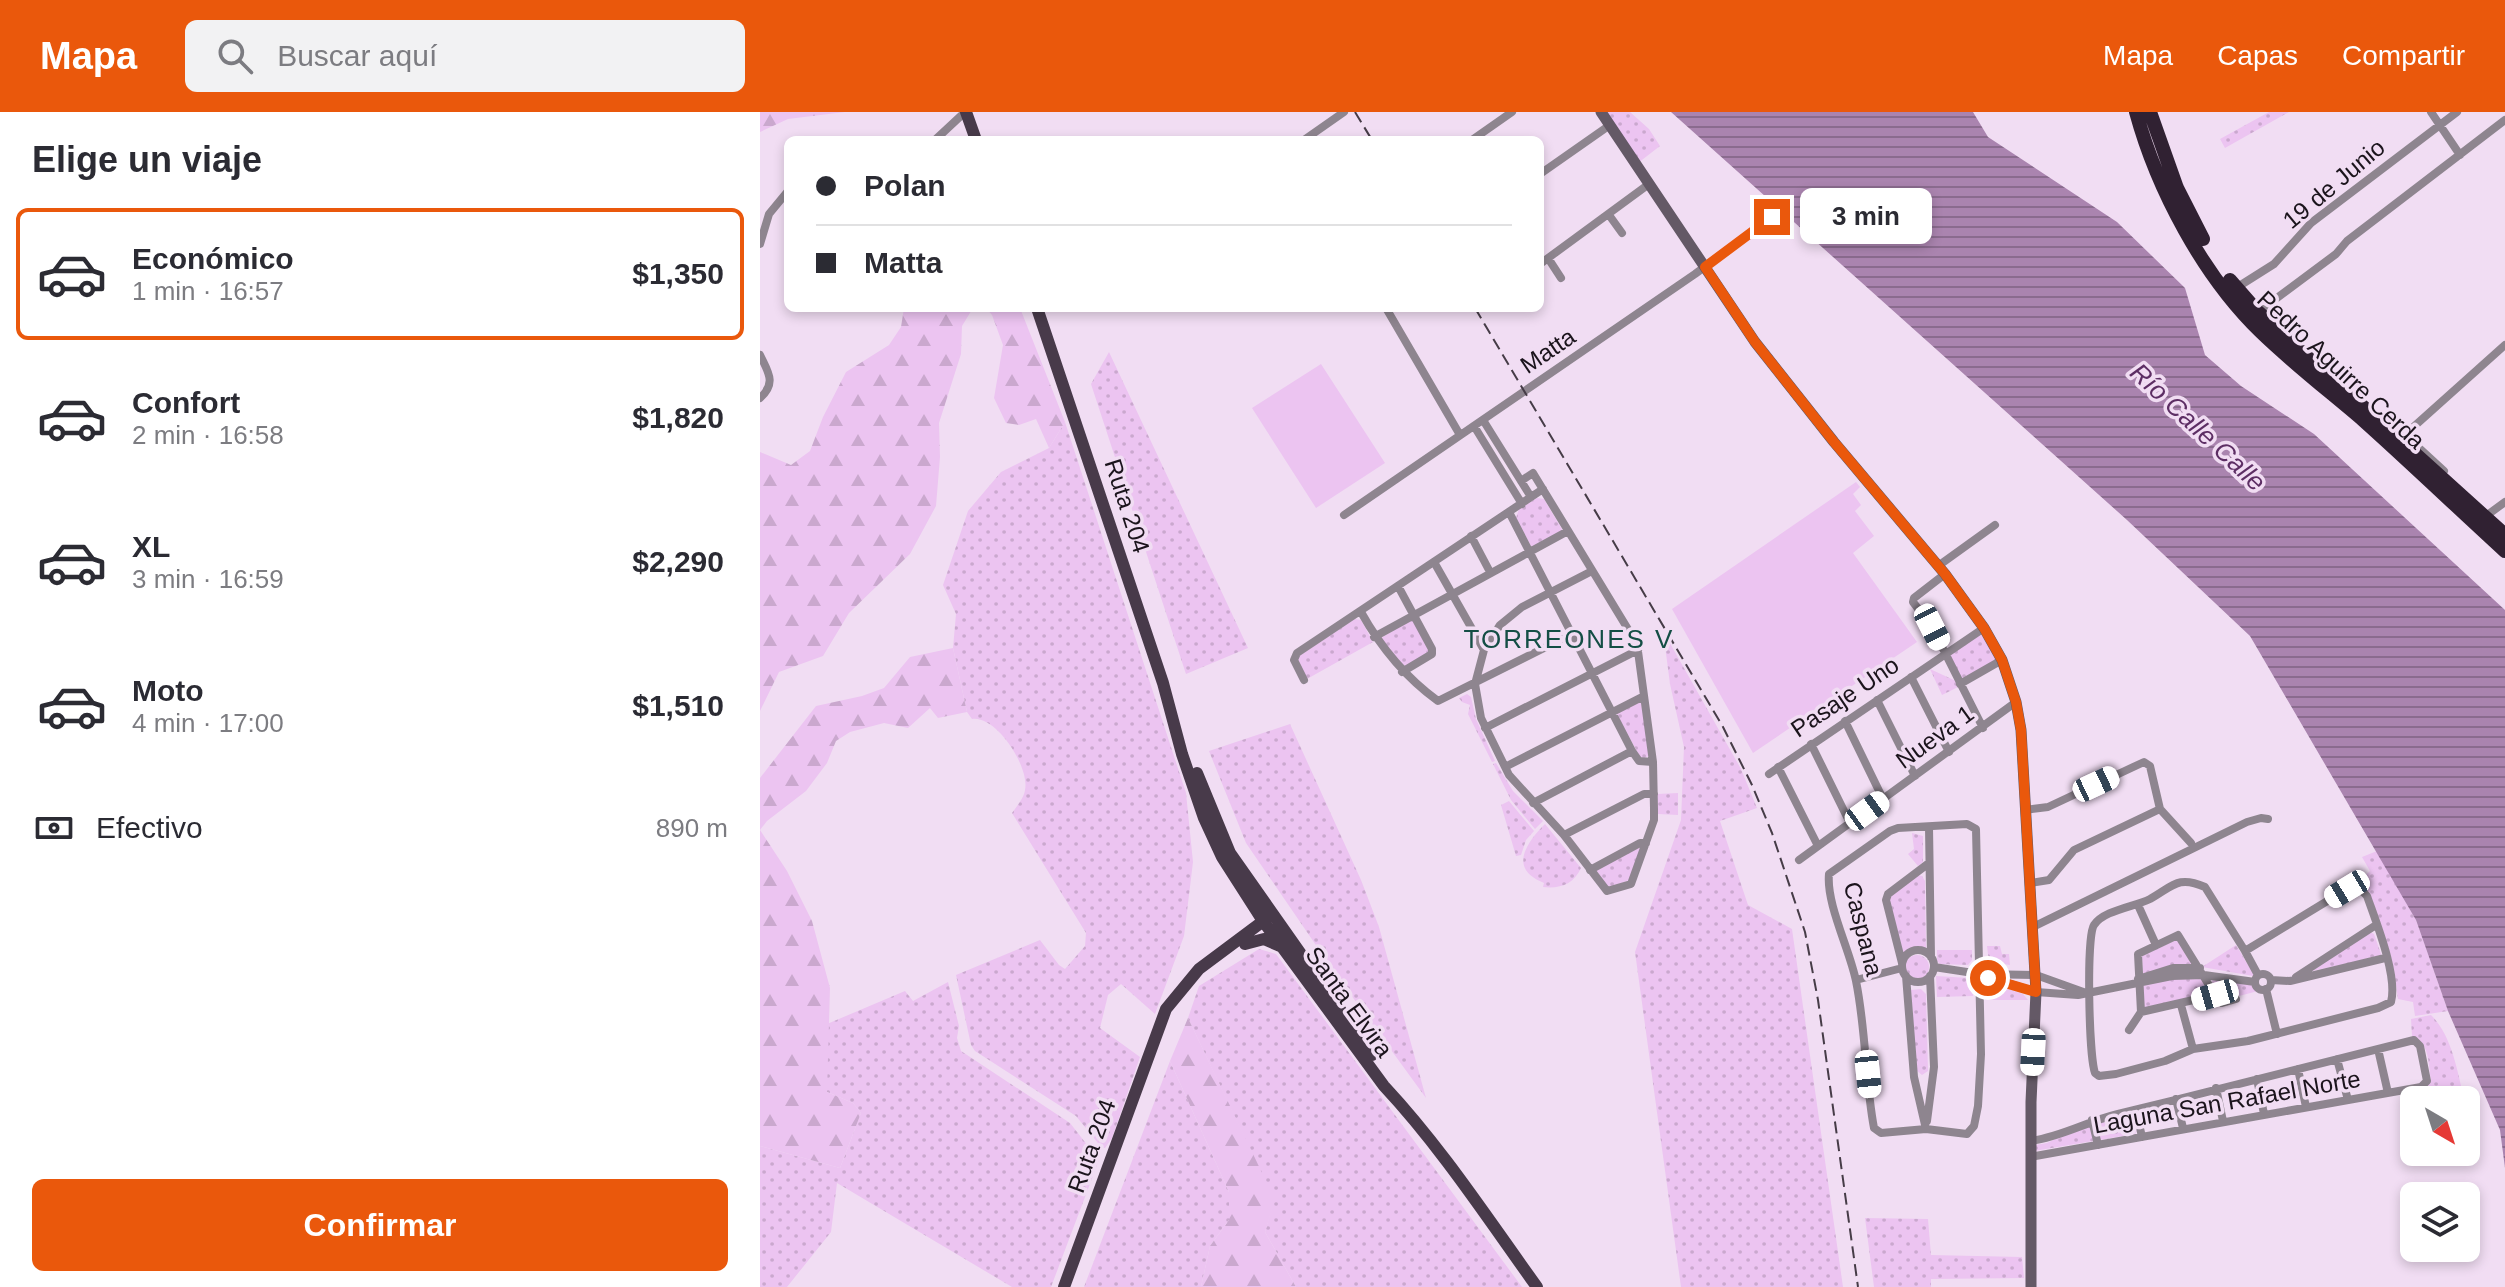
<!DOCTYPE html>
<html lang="es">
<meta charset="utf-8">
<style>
:root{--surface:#fff;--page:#f2f2f3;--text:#2b2b33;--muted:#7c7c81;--line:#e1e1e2;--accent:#ea580c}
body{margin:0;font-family:Helvetica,sans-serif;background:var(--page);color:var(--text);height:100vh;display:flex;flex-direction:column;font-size:30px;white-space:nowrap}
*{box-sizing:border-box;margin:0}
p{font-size:26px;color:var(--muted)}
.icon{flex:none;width:44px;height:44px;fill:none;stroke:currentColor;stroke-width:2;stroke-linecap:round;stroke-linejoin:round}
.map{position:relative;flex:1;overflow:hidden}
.details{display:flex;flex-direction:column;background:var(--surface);width:760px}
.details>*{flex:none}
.guide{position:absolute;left:24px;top:24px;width:760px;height:176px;border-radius:12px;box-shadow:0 4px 12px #0003;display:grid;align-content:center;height:176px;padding:0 32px;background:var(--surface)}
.needle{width:52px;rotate:141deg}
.fabs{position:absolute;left:1640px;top:974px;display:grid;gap:16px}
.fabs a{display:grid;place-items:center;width:80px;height:80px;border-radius:12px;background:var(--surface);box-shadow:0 4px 12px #0003;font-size:40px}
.end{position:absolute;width:36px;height:36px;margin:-18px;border:10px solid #ea580c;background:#fff;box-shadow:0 0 0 4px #fff}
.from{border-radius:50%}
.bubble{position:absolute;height:56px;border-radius:12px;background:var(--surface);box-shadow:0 4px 12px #0003;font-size:26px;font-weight:800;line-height:56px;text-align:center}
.car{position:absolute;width:24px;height:48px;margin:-24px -12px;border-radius:10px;box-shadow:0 0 6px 2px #0007;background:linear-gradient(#fff 24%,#345 0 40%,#fff 0 76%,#345 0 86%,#fff 0)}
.guide b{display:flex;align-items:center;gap:28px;height:76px;font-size:30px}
.guide b+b{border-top:2px solid var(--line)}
.guide i{width:20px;height:20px;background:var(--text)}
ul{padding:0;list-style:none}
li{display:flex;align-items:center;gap:24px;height:132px;margin:0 16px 12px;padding:0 16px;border:4px solid transparent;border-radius:12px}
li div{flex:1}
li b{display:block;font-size:30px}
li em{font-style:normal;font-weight:800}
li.current{border-color:var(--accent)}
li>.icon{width:72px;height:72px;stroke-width:1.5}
h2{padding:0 32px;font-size:36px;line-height:96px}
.pay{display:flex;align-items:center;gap:20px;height:88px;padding:0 32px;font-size:30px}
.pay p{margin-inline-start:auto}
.primary-button{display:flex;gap:16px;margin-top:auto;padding:16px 32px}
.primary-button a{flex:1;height:92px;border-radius:12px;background:var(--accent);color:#fff;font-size:32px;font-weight:800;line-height:92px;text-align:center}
header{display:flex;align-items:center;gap:48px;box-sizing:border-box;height:112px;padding:0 40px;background:var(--accent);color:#fff}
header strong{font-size:38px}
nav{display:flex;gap:44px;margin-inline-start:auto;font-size:28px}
.search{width:560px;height:72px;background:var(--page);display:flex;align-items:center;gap:20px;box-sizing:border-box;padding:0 28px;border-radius:12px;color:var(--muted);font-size:30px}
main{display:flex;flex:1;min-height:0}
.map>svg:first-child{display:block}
.grass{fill:url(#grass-dots)}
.forest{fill:url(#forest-firs)}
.pitch{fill:#ecc4f1}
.water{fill:url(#water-rules)}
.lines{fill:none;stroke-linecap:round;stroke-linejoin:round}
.street{stroke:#8e858f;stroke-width:8}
.secondary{stroke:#645966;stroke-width:11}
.primary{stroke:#483a4a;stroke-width:12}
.highway{stroke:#302132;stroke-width:14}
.rail{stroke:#463c47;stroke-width:2;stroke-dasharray:12 6;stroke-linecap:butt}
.route{stroke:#ea580c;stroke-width:10}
.labels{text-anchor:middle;stroke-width:7;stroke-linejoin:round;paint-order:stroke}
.street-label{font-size:24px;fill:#1b141c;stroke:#f1ddf3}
.water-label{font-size:26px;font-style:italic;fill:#5d2e64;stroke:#f1ddf3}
.neighbourhood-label{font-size:26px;letter-spacing:2px;fill:#144e45;stroke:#f1ddf3}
</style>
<header>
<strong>Mapa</strong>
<div class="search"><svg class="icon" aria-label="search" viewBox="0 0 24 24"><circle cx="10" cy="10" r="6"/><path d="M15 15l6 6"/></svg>Buscar aquí</div>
<nav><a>Mapa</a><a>Capas</a><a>Compartir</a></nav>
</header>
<main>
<section class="details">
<h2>Elige un viaje</h2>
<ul>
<li class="current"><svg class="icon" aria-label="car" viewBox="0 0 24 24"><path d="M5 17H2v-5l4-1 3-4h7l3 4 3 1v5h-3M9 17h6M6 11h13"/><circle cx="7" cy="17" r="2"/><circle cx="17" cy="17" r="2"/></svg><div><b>Económico</b><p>1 min · 16:57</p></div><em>$1,350</em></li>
<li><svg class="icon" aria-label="car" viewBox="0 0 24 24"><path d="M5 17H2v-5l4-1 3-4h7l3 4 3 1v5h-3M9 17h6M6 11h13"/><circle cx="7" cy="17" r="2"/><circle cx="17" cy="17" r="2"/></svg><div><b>Confort</b><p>2 min · 16:58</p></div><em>$1,820</em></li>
<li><svg class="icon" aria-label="car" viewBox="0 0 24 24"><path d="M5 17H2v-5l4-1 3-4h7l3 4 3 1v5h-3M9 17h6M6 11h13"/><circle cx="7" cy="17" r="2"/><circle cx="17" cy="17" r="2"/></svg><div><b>XL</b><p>3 min · 16:59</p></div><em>$2,290</em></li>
<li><svg class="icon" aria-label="car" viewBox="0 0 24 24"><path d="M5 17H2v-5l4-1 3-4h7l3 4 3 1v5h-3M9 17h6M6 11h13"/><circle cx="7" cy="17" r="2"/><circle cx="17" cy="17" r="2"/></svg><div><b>Moto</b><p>4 min · 17:00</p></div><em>$1,510</em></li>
</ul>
<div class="pay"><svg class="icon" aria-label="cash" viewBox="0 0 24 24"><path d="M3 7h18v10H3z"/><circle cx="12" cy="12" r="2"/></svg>Efectivo<p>890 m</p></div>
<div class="primary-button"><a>Confirmar</a></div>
</section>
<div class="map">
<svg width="1745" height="1175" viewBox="0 0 1745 1175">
<defs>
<pattern id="grass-dots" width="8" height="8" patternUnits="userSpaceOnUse" patternTransform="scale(2)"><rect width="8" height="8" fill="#ecc4f1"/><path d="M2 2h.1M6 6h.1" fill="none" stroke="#caa8ce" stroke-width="1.8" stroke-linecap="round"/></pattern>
<pattern id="forest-firs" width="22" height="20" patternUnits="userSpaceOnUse" patternTransform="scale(2)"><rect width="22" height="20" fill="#ecc4f1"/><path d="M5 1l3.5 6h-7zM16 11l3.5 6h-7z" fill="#caa8ce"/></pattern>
<pattern id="water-rules" width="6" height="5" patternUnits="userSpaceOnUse" patternTransform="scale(2)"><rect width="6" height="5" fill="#aa84af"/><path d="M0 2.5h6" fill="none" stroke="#8a6b8e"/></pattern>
</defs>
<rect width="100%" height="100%" fill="#f1ddf3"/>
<path class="grass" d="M845,0H870L889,17L900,34L878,51Z
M1509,0H1529L1465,36L1460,27Z
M349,240L488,536L426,562L331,272Z
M305,310L426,681L433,750L424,824L395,902L361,872L348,883L340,916L380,945L352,1026L345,1036H342L316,1004L215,939L211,933L196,863L280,828L299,853L305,857L325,834L326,821L252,701C256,695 264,686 265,678C270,655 236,603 212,607L207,600L193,536L196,502L183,473L208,399L241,360L289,336Z
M777,386L784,387L803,419L772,436L756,406L759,397Z
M595,507L601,508L613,530L547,567L538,549L539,544Z
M652,507L671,540L644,556L621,526Z
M1220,521L1238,549L1203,567L1200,566L1189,542Z
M904,526H907L981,657L997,696L960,709L988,793L1032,817L1083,1175H921L875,840L921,708L924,635L910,572Z
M1170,557L1196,569L1198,575L1182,583Z
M707,582L711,585L716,607L735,649L732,650L708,602L710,593L702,590L699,586Z
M881,588L890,643L885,646L880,645L856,601Z
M530,612L601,768L619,815L666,986L575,861L486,731L449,639Z
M736,651L753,679L783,709L775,717L751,688L733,652Z
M918,681V703L898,702L897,682Z
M749,689L774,719L766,728L761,743L756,744L741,693Z
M785,712L821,756C814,772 800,777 783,775L784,771C748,757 766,731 785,712Z
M1152,721L1163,724V750L1158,754L1148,742L1154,737Z
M882,733L870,768L850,775L846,773L836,758Z
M1617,739L1656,808L1688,899L1655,904L1653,890L1638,887L1636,873L1610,782L1595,773L1610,759L1602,745Z
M1157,763L1162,764L1165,769L1166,836L1165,838L1157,837L1141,841L1127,784Z
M1610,820L1614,822L1621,842L1619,845L1552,859Z
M1418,827L1434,853L1383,863L1382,844Z
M1476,833L1493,861V864L1442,855Z
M1227,834H1240L1242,842H1249L1250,853L1229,850Z
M499,837L516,842L762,1175H536L505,1120L514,1088L428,906L439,874Z
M1177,838H1212V848L1208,853L1180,852L1177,849Z
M1145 855a12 12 0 1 1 24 0a12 12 0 1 1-24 0Z
M1176,864L1209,866L1213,869V884L1177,885Z
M1442,865L1452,882L1383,897L1382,874L1406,867Z
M1453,866L1492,873L1498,879L1464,888L1452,870Z
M188,870L199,914L197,926L201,939L310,1011L339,1048L291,1175H252L77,1071L71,1120L27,1175H0V1034L80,1056L101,1001L93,991L67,980V912L145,879L153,889Z
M1229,871L1263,882L1268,888H1225V874Z
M1161,877L1166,882L1168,959L1162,963L1156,958L1151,878Z
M1671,903C1692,924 1697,958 1704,986L1670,988L1666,975L1671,968C1668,951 1670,931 1652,924L1651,907Z
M410,949L469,1080V1108L450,1134L441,1175H324Z
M1371,1002L1377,1018L1375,1022L1274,1039L1275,1033L1287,1031L1314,1018Z
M1105,1106L1168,1107L1171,1143L1262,1145L1264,1166L1171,1167V1175H1114Z"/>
<path class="forest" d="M0,0H85L28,7L0,20Z
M144,196H213L202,214L201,242L179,311L180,345L176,394L150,442L89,501L63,544L19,560L0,599V340L31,353L50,339L63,305L86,260L129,233L141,215Z
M226,196H260L305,310L289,336L276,307L259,313L246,311L234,286L243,233L232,203Z
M193,536L207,600L178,606L170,596L148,616L124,611L90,620L76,629L67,651L46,679L7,709L0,718L27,759L52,809L70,876L67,980L93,991L101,1001L80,1056L0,1034V666L56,594L102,584L124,576L150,545Z
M428,906L515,1088L505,1120L536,1175H441L450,1134L469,1108V1080L410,949Z"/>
<path class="pitch" d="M561,252L625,351L556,396L492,296Z
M1096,370L1100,375L1093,382L1101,393L1095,399L1114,424L1093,441L1157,530L993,641L912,497Z"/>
<path class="water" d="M911,0H1213L1228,25L1357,110L1425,176L1445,243L1481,274L1554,322L1745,498V1056L1740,1018L1688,899L1656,808L1490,524L1367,408Z"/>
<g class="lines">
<path class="street" d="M1671,0L1700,43
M175,28L205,0
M544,28L584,0
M712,28L752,0
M780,62L850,13
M849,103L862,121
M0,132L9,102L28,79
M788,146L801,166
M780,152L889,72
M1476,176L1514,152L1551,111L1697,0
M626,196L700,323
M1498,200L1576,142L1587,129L1745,8
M0,243C8,260 17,271 0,286
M723,308L771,385
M714,314L762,392
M1647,325L1684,359
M1640,327L1745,233
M761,369L773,361L877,532L893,650L894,697V708L871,772L847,779L804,723L749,663L721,606L715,572L724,538L740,513L762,495L832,459
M749,400L872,639L879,649L893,650
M1730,401L1745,390
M584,403L935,162L1012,105
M711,424L730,460
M674,450L724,538
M1178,454L1235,413
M1185,462L1154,486L1153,490L1172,515L1223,616
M638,474L672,537V542L642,560
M601,500C621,536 645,565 678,589L812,522
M614,525L808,419
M1151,565L1189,640
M544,568L534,548L537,541L783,377
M1200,572L1242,548
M1117,588L1155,664
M1085,609L1123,687
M725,616L878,538
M1051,632L1090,711
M745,655L884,584
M1018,655L1058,734
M1009,662L1224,516
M773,691L872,639
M1265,698L1288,695L1384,650L1390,654L1400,697L1431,731
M1207,712L1216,717L1221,942L1218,994L1214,1014L1207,1022L1166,1017L1121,1021L1114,1016C1105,968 1106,918 1096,869C1090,838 1066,792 1069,762L1130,719L1138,716Z
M1169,715L1171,845
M804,723L884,682H894
M1039,748L1256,590
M830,758L880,731H886
M1270,771L1289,768L1314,738L1400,697
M1378,793L1396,833
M1273,815L1487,710L1501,706L1508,707
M1142 854a16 16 0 1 1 32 0a16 16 0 1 1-32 0Z
M1485,839L1587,777L1601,778L1607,784C1616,810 1638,864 1631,890L1618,896L1488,929L1433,937L1405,949L1356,962L1339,964L1335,961C1329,944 1326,825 1334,813C1344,798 1374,795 1390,787C1413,774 1418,763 1445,775L1485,839L1498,863
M1142,851L1126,788L1128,782L1169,751
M1174,855L1220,862L1276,863L1329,882
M1495 870a8 8 0 1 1 16 0a8 8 0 1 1-16 0Z
M1220,862L1276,880L1318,883L1412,864L1444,863L1495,870
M1146,864L1154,965L1166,1017
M1536,865L1616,813
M1378,867L1413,856H1440
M1096,868L1142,856
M1511,868L1530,869L1625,846
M1506,877L1517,922
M1455,883L1381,900L1378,842L1418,823L1455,883L1462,891L1476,887
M1421,893L1433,937
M1369,918L1381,900
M1618,937L1628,981
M1577,947L1588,988
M1538,957L1546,995
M1497,967L1504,1002
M1456,976L1463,1009
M1416,987L1423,1016
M1376,998L1382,1025
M1332,1008L1338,1033
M1167,1009L1174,955L1170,864
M1270,1045L1661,975L1667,969L1660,934L1654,928C1556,953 1457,978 1358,1002C1328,1009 1301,1025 1271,1029"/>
<path class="secondary" d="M841,0L995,230L1074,330L1185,462L1224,516L1242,548L1256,590L1261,618L1276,880L1271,990V1175"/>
<path class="primary" d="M206,0L216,28
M277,196L403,571L422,642L444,706L462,745L503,809L624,974C681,1035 728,1107 777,1175
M437,661L470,741L612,943
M485,832L504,827L520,834
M304,1175L406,897L439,857L510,804"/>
<path class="highway" d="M1376,0C1397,77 1443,164 1501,220C1533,251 1568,278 1602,307C1650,350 1697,395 1745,439
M1390,0L1417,76L1443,127
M1470,168L1498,200L1745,423"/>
<path class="rail" d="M595,0L612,28
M715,196L963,615L992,673L1012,721L1045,820L1058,888L1098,1175"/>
</g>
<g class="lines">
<path class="route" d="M1012,105L945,155L995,230L1074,330L1185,462L1224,516L1242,548L1256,590L1261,618L1276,880L1228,866"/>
</g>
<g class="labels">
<g class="street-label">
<text transform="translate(1574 72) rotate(-40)" y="8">19 de Junio</text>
<text transform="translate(788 239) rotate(-34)" y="8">Matta</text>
<text transform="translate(1581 258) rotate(43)" y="8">Pedro Aguirre Cerda</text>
<text transform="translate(367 394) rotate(72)" y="8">Ruta 204</text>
<text transform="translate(1085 585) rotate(-34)" y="8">Pasaje Uno</text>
<text transform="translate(1175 625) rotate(-36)" y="8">Nueva 1</text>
<text transform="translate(1103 817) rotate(76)" y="8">Caspana</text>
<text transform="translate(589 890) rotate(54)" y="8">Santa Elvira</text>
<text transform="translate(1467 990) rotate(-10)" y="8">Laguna San Rafael Norte</text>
<text transform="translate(332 1034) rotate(-70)" y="8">Ruta 204</text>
</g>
<g class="water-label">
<text transform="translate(1438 315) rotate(43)" y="9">Río Calle Calle</text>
</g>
<g class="neighbourhood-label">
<text x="809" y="536">TORREONES V</text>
</g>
</g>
</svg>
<div class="fabs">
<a><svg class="needle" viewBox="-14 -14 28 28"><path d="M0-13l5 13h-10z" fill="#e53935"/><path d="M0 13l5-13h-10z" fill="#7c7c81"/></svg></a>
<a><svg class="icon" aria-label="layers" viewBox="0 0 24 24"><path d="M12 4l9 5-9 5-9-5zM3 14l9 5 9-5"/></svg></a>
</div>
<i class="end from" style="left:1228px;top:866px"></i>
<i class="end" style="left:1012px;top:105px"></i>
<div class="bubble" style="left:1040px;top:76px;width:132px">3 min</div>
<i class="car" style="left:1172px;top:515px;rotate:153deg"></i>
<i class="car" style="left:1336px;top:672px;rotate:65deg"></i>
<i class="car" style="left:1107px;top:699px;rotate:54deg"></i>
<i class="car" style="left:1587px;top:777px;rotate:239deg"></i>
<i class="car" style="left:1455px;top:883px;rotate:254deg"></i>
<i class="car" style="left:1273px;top:940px;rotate:183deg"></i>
<i class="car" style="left:1108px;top:962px;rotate:174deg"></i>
<div class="guide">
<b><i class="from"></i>Polan</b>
<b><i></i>Matta</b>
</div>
</div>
</main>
